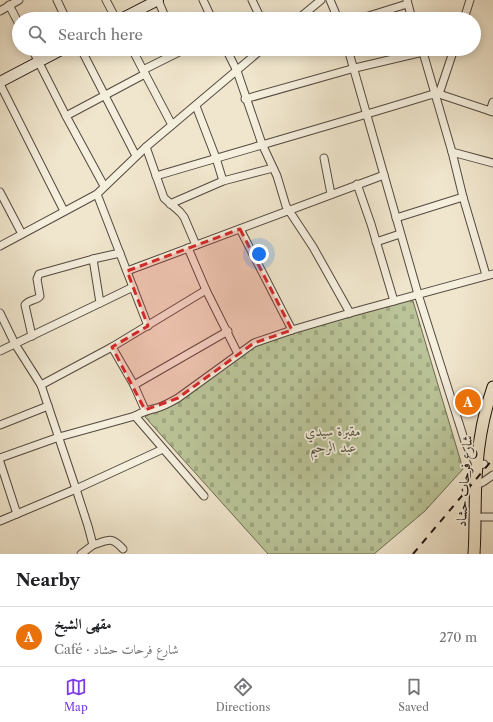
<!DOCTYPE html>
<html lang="en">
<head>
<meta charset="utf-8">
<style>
	body { margin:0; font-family:"Libre Caslon Text",Amiri,serif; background:#f2f2f2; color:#202124 }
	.you { position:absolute; left:259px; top:254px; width:14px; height:14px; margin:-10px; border:3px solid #fff; border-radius:50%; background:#1a73e8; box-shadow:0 0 0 6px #1a73e833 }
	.badge { display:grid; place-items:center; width:26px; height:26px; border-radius:50%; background:#7c3aed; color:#fff; font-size:13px; font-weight:700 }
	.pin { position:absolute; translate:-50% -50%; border:2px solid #fff; box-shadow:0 1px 4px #0006 }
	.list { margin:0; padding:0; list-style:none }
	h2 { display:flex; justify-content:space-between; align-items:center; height:52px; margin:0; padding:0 16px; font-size:17px }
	h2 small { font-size:13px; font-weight:400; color:#757577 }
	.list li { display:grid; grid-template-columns:26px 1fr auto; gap:12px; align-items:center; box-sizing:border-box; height:60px; padding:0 16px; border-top:1px solid #e0e0e0 }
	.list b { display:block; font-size:15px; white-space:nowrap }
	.list p { margin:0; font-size:13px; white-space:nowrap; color:#757577 }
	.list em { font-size:13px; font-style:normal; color:#757577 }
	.icon { flex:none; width:22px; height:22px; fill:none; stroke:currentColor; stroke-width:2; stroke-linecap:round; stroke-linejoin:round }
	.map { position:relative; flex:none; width:493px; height:554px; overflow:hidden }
	.search { position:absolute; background:#fff; box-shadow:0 2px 10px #0003; left:12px; right:12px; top:12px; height:44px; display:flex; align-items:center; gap:10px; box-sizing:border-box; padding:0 14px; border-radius:22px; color:#757577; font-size:15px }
	.sheet { height:112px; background:#fff }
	nav { display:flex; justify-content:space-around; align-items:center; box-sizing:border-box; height:56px; border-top:1px solid #e0e0e0; background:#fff; font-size:11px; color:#757577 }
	nav a { display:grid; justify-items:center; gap:2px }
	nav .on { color:#7c3aed }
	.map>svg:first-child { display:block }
	.cemetery { fill:url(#cemetery-stones); stroke:#6c6c53 }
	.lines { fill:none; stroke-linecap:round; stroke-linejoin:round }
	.street-casing { stroke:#53483e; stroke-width:9 }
	.secondary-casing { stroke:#1f130e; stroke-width:12 }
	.primary-casing { stroke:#1f130e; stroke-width:13 }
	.street { stroke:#f5efde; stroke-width:7 }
	.secondary { stroke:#f5efde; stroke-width:10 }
	.primary { stroke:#f0e6cd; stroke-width:11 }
	.rail { stroke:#1f130e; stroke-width:2; stroke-dasharray:7 7; stroke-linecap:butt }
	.marked { fill:#d62828; fill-opacity:0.2; stroke:#d62828; stroke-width:3; stroke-dasharray:8 5; stroke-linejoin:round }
	.labels { text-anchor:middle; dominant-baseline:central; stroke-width:3.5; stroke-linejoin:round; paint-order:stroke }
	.park-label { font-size:14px; font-style:italic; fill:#55513e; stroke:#f5efde }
	.street-label { font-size:14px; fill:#1f130e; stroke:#f5efde }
</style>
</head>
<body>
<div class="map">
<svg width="493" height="554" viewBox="0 0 493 554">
	<defs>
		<pattern id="cemetery-stones" width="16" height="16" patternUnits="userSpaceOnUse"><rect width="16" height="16" fill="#bac498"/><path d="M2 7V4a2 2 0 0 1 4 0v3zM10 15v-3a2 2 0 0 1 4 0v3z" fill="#9fa882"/></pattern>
	</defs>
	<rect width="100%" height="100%" fill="#f0e6cd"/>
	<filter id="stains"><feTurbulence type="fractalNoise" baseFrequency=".005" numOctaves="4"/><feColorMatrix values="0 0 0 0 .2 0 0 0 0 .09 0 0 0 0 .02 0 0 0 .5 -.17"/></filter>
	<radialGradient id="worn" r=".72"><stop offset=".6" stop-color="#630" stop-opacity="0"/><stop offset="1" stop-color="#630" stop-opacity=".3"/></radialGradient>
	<path class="cemetery" d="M407 298 413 301 463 469 425 511 374 554H268L145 417 254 343Z"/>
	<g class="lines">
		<g class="street-casing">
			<g id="street">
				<path d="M57 0 66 19"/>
				<path d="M106 0 116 19"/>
				<path d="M158 0 166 19"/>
				<path d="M203 0 212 19"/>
				<path d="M252 0 261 19"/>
				<path d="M330 0 338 19"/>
				<path d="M407 0 412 19"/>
				<path d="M9 5 19 24"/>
				<path d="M0 11 19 0"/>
				<path d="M298 19 321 0"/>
				<path d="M359 19 407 4"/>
				<path d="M464 19 470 0"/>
				<path d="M32 49 66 116 104 186"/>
				<path d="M81 49 136 156"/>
				<path d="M132 49 172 125"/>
				<path d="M226 49 237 71 262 144 277 176 286 206 313 247 350 313"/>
				<path d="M348 49 418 294 465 442 477 466 484 464"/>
				<path d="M422 49 452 152 463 197 486 275"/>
				<path d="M143 70 185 49"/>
				<path d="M0 84 64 211"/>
				<path d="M439 94 454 49"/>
				<path d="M245 99 355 68 423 52"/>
				<path d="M196 106 216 158 223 181"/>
				<path d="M490 111 493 102"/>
				<path d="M66 116 145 74"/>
				<path d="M146 147 164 198 180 212 184 217 196 245"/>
				<path d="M452 152 493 163"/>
				<path d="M324 158 331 194"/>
				<path d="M156 176C247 149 339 123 430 95L439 94 493 112"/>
				<path d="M357 184 371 224 394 301"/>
				<path d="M0 192 22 234"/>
				<path d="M97 194 148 326"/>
				<path d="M170 204 223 181 273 168"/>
				<path d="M396 218 463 197"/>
				<path d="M240 229 292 330"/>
				<path d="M376 242 400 234"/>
				<path d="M0 246 97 194 146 147 262 49"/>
				<path d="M188 248 206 290 238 354"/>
				<path d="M127 271 384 175"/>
				<path d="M100 303 133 287"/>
				<path d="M0 313 15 344 41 385 76 489 88 526 93 545C109 540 111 536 123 549"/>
				<path d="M32 336 25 305C29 299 37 301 40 296L37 279 39 274 93 259 120 253"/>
				<path d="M112 347 134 385 145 410"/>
				<path d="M0 351 100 303 93 259"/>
				<path d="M41 385 112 347 206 290"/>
				<path d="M134 385 228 331"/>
				<path d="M135 416 204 496"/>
				<path d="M0 425 48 406"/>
				<path d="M0 458 59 437 135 416C142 412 148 410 157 408 164 406 171 402 178 398L254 343 292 330 350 313 493 274"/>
				<path d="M0 462 17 514"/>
				<path d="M476 485 483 482 493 475"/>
				<path d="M482 517H493"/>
				<path d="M0 521 76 489 163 449"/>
				<path d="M81 554 93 545"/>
			</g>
		</g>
		<g class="secondary-casing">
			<g id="secondary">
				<path d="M121 19 158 0"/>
				<path d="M0 82 63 49"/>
			</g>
		</g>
		<g class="primary-casing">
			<path id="primary" d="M474 554C476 524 474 495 477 465 479 439 484 412 493 387"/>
		</g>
		<use href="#street" class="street"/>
		<use href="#secondary" class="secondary"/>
		<use href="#primary" class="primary"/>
		<path class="rail" d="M413 554 493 459"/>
	</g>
	<path class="marked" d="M240 229 292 330 254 343 178 398 145 410 112 347 148 326 127 271Z"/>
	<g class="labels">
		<g class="park-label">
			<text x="333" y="431">مقبرة سيدي<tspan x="333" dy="16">عبد الرحيم</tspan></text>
		</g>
		<g class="street-label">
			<text transform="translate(464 481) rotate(-86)">شارع فرحات حشاد</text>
		</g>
	</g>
	<rect width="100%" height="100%" filter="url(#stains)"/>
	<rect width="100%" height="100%" fill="url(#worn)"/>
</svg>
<div class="you"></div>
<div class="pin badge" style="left:468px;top:402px;background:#e8710a">A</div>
<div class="search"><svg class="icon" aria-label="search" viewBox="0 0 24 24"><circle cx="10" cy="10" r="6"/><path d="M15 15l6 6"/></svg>Search here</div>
</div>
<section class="sheet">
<h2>Nearby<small></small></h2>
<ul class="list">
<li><span class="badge" style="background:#e8710a">A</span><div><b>مقهى الشيخ</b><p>Café · شارع فرحات حشاد</p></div><em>270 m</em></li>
</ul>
</section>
<nav>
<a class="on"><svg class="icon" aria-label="map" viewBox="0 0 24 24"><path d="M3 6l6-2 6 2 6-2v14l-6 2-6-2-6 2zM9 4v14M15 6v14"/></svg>Map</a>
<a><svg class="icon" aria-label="directions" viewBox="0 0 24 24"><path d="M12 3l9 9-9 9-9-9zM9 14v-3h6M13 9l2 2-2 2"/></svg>Directions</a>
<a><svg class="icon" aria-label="saved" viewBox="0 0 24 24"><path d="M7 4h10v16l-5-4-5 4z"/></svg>Saved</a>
</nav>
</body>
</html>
